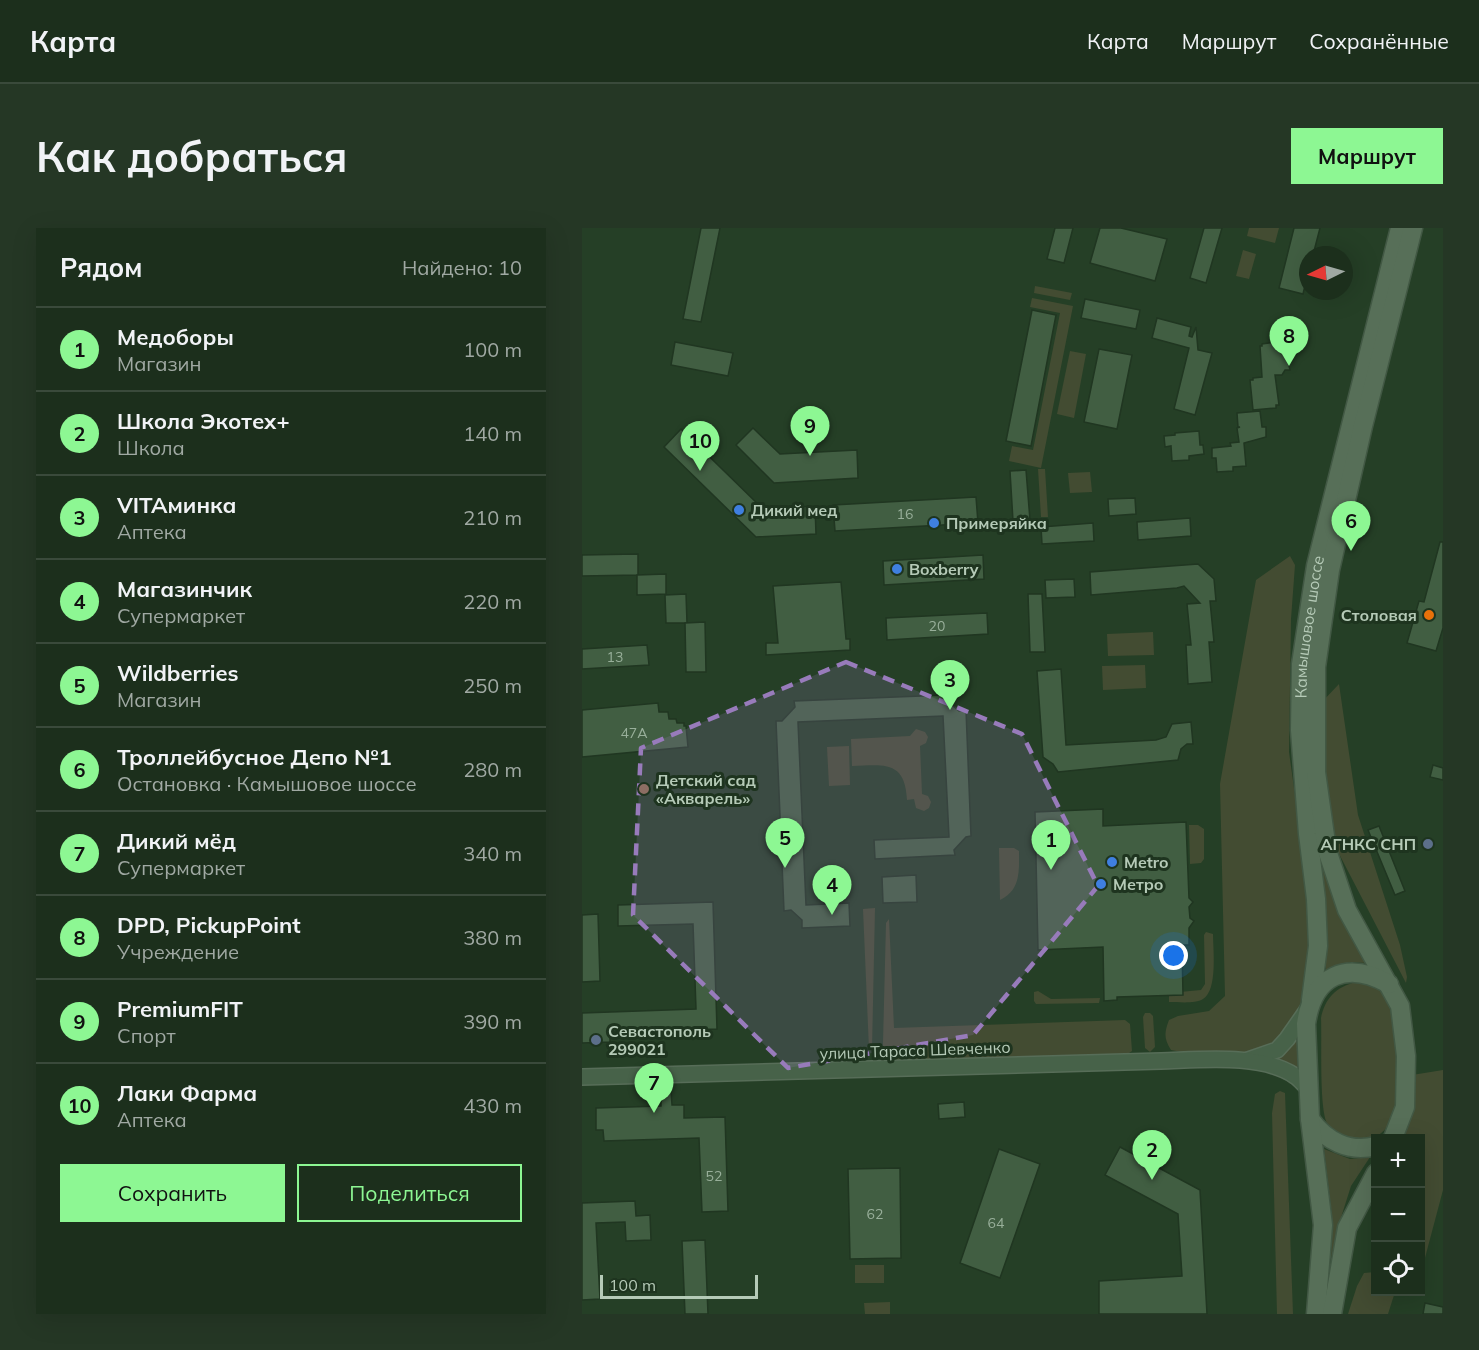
<!DOCTYPE html>
<html lang="ru">
<head>
<meta charset="utf-8">
<style>
	body { margin:0; font-family:Mulish,sans-serif; background:#253725; color:#f1f3f6 }
	.controls { position:absolute; right:18px; bottom:18px; display:grid; overflow:hidden; border-radius:0px; box-shadow:0 6px 24px #0002 }
	.controls button { width:54px; height:54px; display:grid; place-items:center; padding:0; border:0; border-bottom:2px solid #3a4a3b; background:#1c2f1c; color:#f1f3f6; font:30px sans-serif }
	.compass { position:absolute; left:717px; top:18px; width:54px; height:54px; border-radius:50%; background:#1c2f1c; box-shadow:0 6px 24px #0002; rotate:265deg }
	.scale { position:absolute; left:18px; bottom:15px; width:158px; box-sizing:border-box; padding-left:6px; border:3px solid #b5cab7; border-top:0; font-size:16px; line-height:21px; white-space:nowrap; color:#b5cab7; -webkit-text-stroke:4px #1e341f; paint-order:stroke }
	.you { position:absolute; left:592px; top:728px; width:21px; height:21px; margin:-15px; border:4px solid #fff; border-radius:50%; background:#1a73e8; box-shadow:0 0 0 9px #1a73e833 }
	.badge { display:grid; place-items:center; width:39px; height:39px; border-radius:50%; background:#8df793; color:#111; font-size:20px; font-weight:700 }
	.pin { position:absolute; translate:-50% -50px; filter:drop-shadow(0 2px 3px #0008) }
	.pin::after { content:''; position:absolute; top:32px; width:21px; height:18px; background:inherit; clip-path:polygon(0 0,100% 0,50% 100%) }
	.list { margin:0; padding:0; list-style:none }
	h2 { display:flex; justify-content:space-between; align-items:center; height:78px; margin:0; padding:0 24px; font-size:26px }
	h2 small { font-size:20px; font-weight:400; color:#a0a9a3 }
	.list li { display:grid; grid-template-columns:39px 1fr auto; gap:18px; align-items:center; box-sizing:border-box; height:84px; padding:0 24px; border-top:2px solid #3a4a3b }
	.list b { display:block; font-size:22px; white-space:nowrap }
	.list p { margin:0; font-size:20px; white-space:nowrap; color:#a0a9a3 }
	.list em { font-size:20px; font-style:normal; color:#a0a9a3 }
	.actions { display:flex; gap:12px; padding:18px 24px }
	.actions a { flex:1; padding:14px 0; border:2px solid #8df793; border-radius:0px; text-align:center; font-size:21px; color:#8df793 }
	.actions .main { background:#8df793; color:#111 }
	.icon { flex:none; width:33px; height:33px; fill:none; stroke:currentColor; stroke-width:2; stroke-linecap:round; stroke-linejoin:round }
	.map { position:relative; flex:none; width:861px; height:1086px; overflow:hidden; border-radius:0px }
	header { display:flex; align-items:center; gap:36px; box-sizing:border-box; height:84px; padding:0 30px; background:#1c2f1c; border-bottom:2px solid #3a4a3b }
	header strong { font-size:28px }
	nav { display:flex; gap:33px; margin-inline-start:auto; font-size:21px }
	.intro { display:flex; align-items:center; justify-content:space-between; box-sizing:border-box; height:144px; padding:0 36px }
	h1 { margin:0; font-size:42px }
	.button { padding:15px 27px; border-radius:0px; background:#8df793; color:#111; font-size:21px; font-weight:700 }
	main { display:flex; gap:36px; padding:0 36px }
	aside { flex:1; background:#1c2f1c; border-radius:0px; box-shadow:0 6px 24px #0002 }
	.map>svg:first-child { display:block }
	.green { fill:#434c32 }
	.building { fill:#415e42; stroke:#203621; stroke-width:1.5 }
	.lines { fill:none; stroke-linecap:round; stroke-linejoin:round }
	.secondary-casing { stroke:#576d58; stroke-width:18 }
	.primary-casing { stroke:#425844; stroke-width:21 }
	.secondary { stroke:#476249; stroke-width:15 }
	.primary { stroke:#576f58; stroke-width:18 }
	.marked { fill:#987bbb; fill-opacity:0.2; stroke:#987bbb; stroke-width:4.5; stroke-dasharray:12 8; stroke-linejoin:round }
	.shop-dot { fill:#3f7fe0; stroke:#1e341f; stroke-width:2 }
	.food-dot { fill:#e8710a; stroke:#1e341f; stroke-width:2 }
	.education-dot { fill:#8d6e63; stroke:#1e341f; stroke-width:2 }
	.service-dot { fill:#5c6f8a; stroke:#1e341f; stroke-width:2 }
	.labels { text-anchor:middle; dominant-baseline:central; stroke-width:6; stroke-linejoin:round; paint-order:stroke }
	.number-label { font-size:14px; fill:#98af9a }
	.poi-label { font-size:16px; font-weight:bold; fill:#b5cab7; stroke:#1e341f; text-anchor:start }
	.street-label { font-size:16px; fill:#b5cab7; stroke:#1e341f }
</style>
</head>
<body>
<header>
<strong>Карта</strong>
<nav><a>Карта</a><a>Маршрут</a><a>Сохранённые</a></nav>
</header>
<div class="intro"><h1>Как добраться</h1><a class="button">Маршрут</a></div>
<main>
<aside>
<h2>Рядом<small>Найдено: 10</small></h2>
<ul class="list">
<li><span class="badge">1</span><div><b>Медоборы</b><p>Магазин</p></div><em>100 m</em></li>
<li><span class="badge">2</span><div><b>Школа Экотех+</b><p>Школа</p></div><em>140 m</em></li>
<li><span class="badge">3</span><div><b>VITAминка</b><p>Аптека</p></div><em>210 m</em></li>
<li><span class="badge">4</span><div><b>Магазинчик</b><p>Супермаркет</p></div><em>220 m</em></li>
<li><span class="badge">5</span><div><b>Wildberries</b><p>Магазин</p></div><em>250 m</em></li>
<li><span class="badge">6</span><div><b>Троллейбусное Депо №1</b><p>Остановка · Камышовое шоссе</p></div><em>280 m</em></li>
<li><span class="badge">7</span><div><b>Дикий мёд</b><p>Супермаркет</p></div><em>340 m</em></li>
<li><span class="badge">8</span><div><b>DPD, PickupPoint</b><p>Учреждение</p></div><em>380 m</em></li>
<li><span class="badge">9</span><div><b>PremiumFIT</b><p>Спорт</p></div><em>390 m</em></li>
<li><span class="badge">10</span><div><b>Лаки Фарма</b><p>Аптека</p></div><em>430 m</em></li>
</ul>
<div class="actions"><a class="main">Сохранить</a><a>Поделиться</a></div>
</aside>
<div class="map">
<svg width="861" height="1086" viewBox="0 0 861 1086">
	<rect width="100%" height="100%" fill="#253f26"/>
	<g class="green">
		<path d="M667 0H697L693 15 665 8Z"/>
		<path d="M661 22 674 26 667 51 654 48Z"/>
		<path d="M453 58 490 65 488 72 452 65Z"/>
		<path d="M450 70 491 78 459 240 427 233 430 218 451 222 478 85 448 79Z"/>
		<path d="M488 123 504 126 492 190 475 186Z"/>
		<path d="M456 241H463L466 289H459Z"/>
		<path d="M508 244 510 264 488 265 486 245Z"/>
		<path d="M708 328 713 337 709 391 707 524 730 689 726 759 708 802 698 812 672 826 604 825 589 822C582 811 582 805 587 792L596 788 627 783 643 768 638 556 674 352Z"/>
		<path d="M571 404 572 427 526 428 525 406Z"/>
		<path d="M563 437 564 460 521 462 520 438Z"/>
		<path d="M757 456 776 587 818 717 825 749 824 755 754 620 741 561 739 475Z"/>
		<path d="M334 501 343 504 346 509 344 515 338 518 340 566 346 568 349 574 347 580 342 583 334 580 332 571 325 572C323 532 302 537 270 538L269 511 328 508Z"/>
		<path d="M267 518 268 557 247 558 245 519Z"/>
		<path d="M607 597H616L622 601V631L619 635 608 636Z"/>
		<path d="M734 618 786 735 768 734 744 743 743 692Z"/>
		<path d="M417 620H432L437 623C437 643 439 662 418 672Z"/>
		<path d="M293 680 290 821H287L281 681Z"/>
		<path d="M307 691 312 800 543 792 548 796 550 823 544 827 311 838 301 827V815L304 695Z"/>
		<path d="M624 704 631 706C631 721 636 762 621 771 613 776 597 774 587 774V765L619 762 623 756 622 707Z"/>
		<path d="M774 754C823 757 814 804 815 840 815 853 819 873 813 885 807 900 797 911 780 912 766 912 753 907 745 895 737 880 740 811 739 790 743 770 754 759 774 754Z"/>
		<path d="M456 763 469 771 518 770 517 775 454 776 452 773V764Z"/>
		<path d="M563 785H568L571 788 573 819 568 824 563 820 561 789Z"/>
		<path d="M718 807 719 849 686 829 701 821Z"/>
		<path d="M861 842V962L839 1045 838 910H818L830 847Z"/>
		<path d="M698 863 703 865 711 1086H695L690 885 693 866Z"/>
		<path d="M742 921 768 931 788 929 769 958 756 999 749 1031 750 988Z"/>
		<rect x="273" y="1037" width="29" height="18"/>
		<path d="M793 1044 794 1064H813L806 1086H766L775 1058 782 1045Z"/>
		<path d="M308 1074V1086H283L282 1075Z"/>
	</g>
	<g class="building">
		<path d="M119 0H138L119 94 101 91Z"/>
		<path d="M473 0H491L482 35 465 31Z"/>
		<path d="M518 0H539L585 11 573 53 508 35Z"/>
		<path d="M622 0H640L624 55 608 50Z"/>
		<path d="M712 0H738L731 27H726V45L721 66 697 60Z"/>
		<path d="M503 71 558 82 554 101 499 90Z"/>
		<path d="M450 82 474 87 449 218 424 213Z"/>
		<path d="M575 90 609 99 607 108 610 109 614 99 616 122 630 125 613 187 592 181 607 120 570 110Z"/>
		<path d="M701 113 708 142H703L700 147H693L697 177H694V180L671 182 668 152H671V150L680 149 678 118H680V116Z"/>
		<path d="M93 114 151 125 146 148 89 137Z"/>
		<path d="M517 121 550 127 535 201 502 194Z"/>
		<path d="M678 183 680 199H684V209L662 215 664 238 651 239V243L635 244 634 230H630V220L649 218 648 215 657 214 655 200 658 199H656L655 185Z"/>
		<path d="M171 200 198 226 275 222 276 250 192 255 154 217Z"/>
		<path d="M99 201 181 281 233 278 234 306 174 309 82 219Z"/>
		<path d="M617 203 618 217H621L622 226 607 228V232L590 233 589 218 583 219 582 208 593 207V205Z"/>
		<path d="M444 242 448 292 431 293 428 243Z"/>
		<path d="M394 269 396 295 253 303 251 277Z"/>
		<path d="M553 270 554 286 527 288 526 271Z"/>
		<path d="M608 290 609 308 556 312 555 294Z"/>
		<path d="M511 295 512 313 460 316 459 299Z"/>
		<path d="M858 314H861V400L854 423 825 415 837 373 842 374Z"/>
		<path d="M56 326V347L0 348V327Z"/>
		<path d="M401 327 402 351 302 357 301 333Z"/>
		<path d="M616 336 632 351 634 373H628L632 414H627L630 454 606 456 604 417H609L605 376 618 375 602 358 595 360 509 367 508 344Z"/>
		<path d="M84 346V366L55 367V347Z"/>
		<path d="M492 351 493 369 464 370 463 352Z"/>
		<path d="M259 354 264 411H268V422L184 427V415H196L191 358Z"/>
		<path d="M104 366 105 395H84L83 367Z"/>
		<path d="M446 366H460L463 424H448Z"/>
		<path d="M405 385 406 406 305 412 304 390Z"/>
		<path d="M123 394 124 444H104L103 395Z"/>
		<path d="M65 417 67 437 0 441V421Z"/>
		<path d="M479 441 484 517 574 512 584 509 590 496 609 494 611 516H605L599 521 596 532 476 544 471 536 461 529 455 443Z"/>
		<path d="M365 467V473L377 483 384 482 389 608 384 609 372 622 373 627 293 631 292 612 367 609 361 488 216 494 224 677 267 675 268 698 220 700V692L209 682 202 683 194 493H200L213 479 212 473Z"/>
		<path d="M76 475 77 484H86L87 491H94L95 495H102V498H104L106 519 0 529V482Z"/>
		<path d="M851 537 861 540V552L848 549Z"/>
		<path d="M521 581V598L604 594 607 670 611 674 607 679 608 690 612 693 607 700V717H600L601 767 535 769V772L522 773 521 719 456 722 453 584Z"/>
		<path d="M797 598 823 663 813 667 786 602Z"/>
		<path d="M334 647 335 674 301 675 300 649Z"/>
		<path d="M131 674 135 801 28 804V814L0 815V785L114 781 111 696 36 698V677Z"/>
		<path d="M16 686 18 753 0 754V687Z"/>
		<path d="M79 862H89L90 877H102V890L143 889 146 983 120 984 117 910 22 913 21 902H14V880L79 878Z"/>
		<path d="M382 874 383 889 357 891 356 876Z"/>
		<path d="M538 919 618 962 625 1086H517V1053L600 1048 596 986 523 947Z"/>
		<path d="M417 921 458 936 418 1050 378 1035Z"/>
		<path d="M318 940 319 1030 268 1031 266 941Z"/>
		<path d="M53 973 54 988 68 987 69 1012 44 1013 43 994 14 995 18 1071 0 1072V975Z"/>
		<path d="M123 1012 126 1086H103L100 1013Z"/>
		<path d="M843 1075 861 1079V1086H841Z"/>
	</g>
	<g class="lines">
		<g class="secondary-casing">
			<g id="secondary">
				<path d="M666 832 695 822 705 811 726 781"/>
				<path d="M0 849 579 833C617 832 680 825 713 848 718 851 722 857 727 861"/>
			</g>
		</g>
		<g class="primary-casing">
			<g id="primary">
				<path id="s1" d="M729 772 736 718 734 671 726 606 718 502 719 436 734 338 818 0"/>
				<path d="M728 891C744 913 767 925 794 918"/>
				<path d="M811 910 823 879 824 828 818 778 765 682 745 622 734 544V439L748 342 781 198 831 0"/>
				<path d="M734 1086 741 997 728 891 724 796C731 747 764 732 807 756"/>
				<path d="M750 1086 765 1000 794 945"/>
			</g>
		</g>
		<use href="#secondary" class="secondary"/>
		<use href="#primary" class="primary"/>
	</g>
	<path class="marked" d="M264 434 440 506 516 658 391 807 206 840 51 687 59 520Z"/>
	<g class="shop-dot">
		<circle cx="157" cy="282" r="6"/>
		<circle cx="352" cy="295" r="6"/>
		<circle cx="315" cy="341" r="6"/>
		<circle cx="530" cy="634" r="6"/>
		<circle cx="519" cy="656" r="6"/>
	</g>
	<circle class="food-dot" cx="847" cy="387" r="6"/>
	<circle class="education-dot" cx="62" cy="561" r="6"/>
	<g class="service-dot">
		<circle cx="846" cy="616" r="6"/>
		<circle cx="14" cy="812" r="6"/>
	</g>
	<g class="labels">
		<g class="number-label">
			<text x="323" y="286">16</text>
			<text x="355" y="398">20</text>
			<text x="33" y="429">13</text>
			<text x="52" y="505">47А</text>
			<text x="132" y="948">52</text>
			<text x="293" y="986">62</text>
			<text x="414" y="995">64</text>
		</g>
		<g class="poi-label">
			<text x="169" y="282">Дикий мед</text>
			<text x="364" y="295">Примеряйка</text>
			<text x="327" y="341">Boxberry</text>
			<text x="835" y="387" text-anchor="end">Столовая</text>
			<text x="74" y="552">Детский сад<tspan x="74" dy="18">«Акварель»</tspan></text>
			<text x="834" y="616" text-anchor="end">АГНКС СНП</text>
			<text x="542" y="634">Metro</text>
			<text x="531" y="656">Метро</text>
			<text x="26" y="803">Севастополь<tspan x="26" dy="18">299021</tspan></text>
		</g>
		<g class="street-label">
			<text stroke="none"><textPath href="#s1" startOffset="375">Камышовое шоссе</textPath></text>
			<text transform="translate(333 822) rotate(-2)">улица Тараса Шевченко</text>
		</g>
	</g>
</svg>
<div class="controls">
<button>+</button>
<button>−</button>
<button><svg class="icon" aria-label="locate" viewBox="0 0 24 24"><circle cx="12" cy="12" r="6"/><path d="M12 2v4M12 18v4M2 12h4M18 12h4"/></svg></button>
</div>
<svg class="compass" viewBox="-18 -18 36 36"><path d="M0-13l5 13h-10z" fill="#e53935"/><path d="M0 13l5-13h-10z" fill="#a0a9a3"/></svg>
<div class="scale">100 m</div>
<div class="you"></div>
<div class="pin badge" style="left:469px;top:642px">1</div>
<div class="pin badge" style="left:570px;top:952px">2</div>
<div class="pin badge" style="left:368px;top:482px">3</div>
<div class="pin badge" style="left:250px;top:687px">4</div>
<div class="pin badge" style="left:203px;top:640px">5</div>
<div class="pin badge" style="left:769px;top:323px">6</div>
<div class="pin badge" style="left:72px;top:885px">7</div>
<div class="pin badge" style="left:707px;top:138px">8</div>
<div class="pin badge" style="left:228px;top:228px">9</div>
<div class="pin badge" style="left:118px;top:243px">10</div>
</div>
</main>
</body>
</html>
